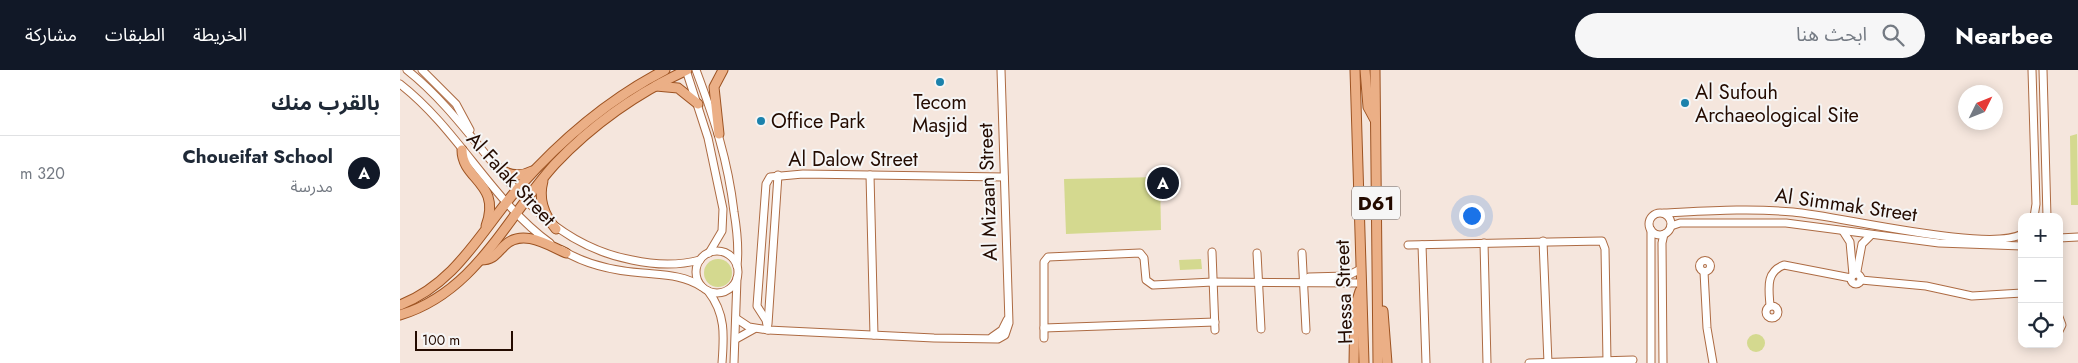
<!DOCTYPE html>
<html lang="ar">
<head>
<meta charset="utf-8">
<style>
	body { margin:0; font-family:Jost,"Noto Sans Arabic",sans-serif; background:#f6f6f7; color:#1f2937; direction:rtl }
	.controls { position:absolute; right:15px; bottom:15px; display:grid; overflow:hidden; border-radius:10px; box-shadow:0 2px 12px #0003 }
	.controls button { width:45px; height:45px; display:grid; place-items:center; padding:0; border:0; border-bottom:1px solid #e0e1e3; background:#fff; color:#1f2937; font:25px sans-serif }
	.compass { position:absolute; left:1558px; top:15px; width:45px; height:45px; border-radius:50%; background:#fff; box-shadow:0 2px 12px #0003; rotate:47deg }
	.scale { position:absolute; left:15px; bottom:12px; width:98px; box-sizing:border-box; padding-left:5px; border:2px solid #240b00; border-top:0; font-size:14px; line-height:18px; white-space:nowrap; color:#240b00; -webkit-text-stroke:4px #f6f6f6; paint-order:stroke }
	.you { position:absolute; left:1071px; top:145px; width:18px; height:18px; margin:-12px; border:4px solid #fff; border-radius:50%; background:#1a73e8; box-shadow:0 0 0 8px #1a73e833 }
	.badge { display:grid; place-items:center; width:32px; height:32px; border-radius:50%; background:#111827; color:#fff; font-size:16px; font-weight:700 }
	.pin { position:absolute; translate:-50% -50%; border:2px solid #fff; box-shadow:0 1px 5px #0006 }
	.list { margin:0; padding:0; list-style:none }
	h2 { display:flex; justify-content:space-between; align-items:center; height:65px; margin:0; padding:0 20px; font-size:21px }
	h2 small { font-size:16px; font-weight:400; color:#747a83 }
	.list li { display:grid; grid-template-columns:32px 1fr auto; gap:15px; align-items:center; box-sizing:border-box; height:75px; padding:0 20px; border-top:1px solid #e0e1e3 }
	.list b { display:block; font-size:19px; white-space:nowrap }
	.list p { margin:0; font-size:16px; white-space:nowrap; color:#747a83 }
	.list em { font-size:16px; font-style:normal; color:#747a83 }
	.icon { flex:none; width:28px; height:28px; fill:none; stroke:currentColor; stroke-width:2; stroke-linecap:round; stroke-linejoin:round }
	.map { position:relative; flex:none; width:1678px; height:293px; overflow:hidden; direction:ltr }
	header { display:flex; align-items:center; gap:30px; box-sizing:border-box; height:70px; padding:0 25px; background:#111827; color:#fff }
	header strong { font-size:24px }
	nav { display:flex; gap:28px; margin-inline-start:auto; font-size:18px }
	.search { width:350px; height:45px; background:#f6f6f7; display:flex; align-items:center; gap:12px; box-sizing:border-box; padding:0 18px; border-radius:28px; color:#747a83; font-size:19px }
	main { display:flex }
	aside { flex:1; background:#fff }
	.map>svg:first-child { display:block }
	.green { fill:#d4d98f }
	.lines { fill:none; stroke-linecap:round; stroke-linejoin:round }
	.minor-casing { stroke:#ad6b43; stroke-width:9 }
	.major-casing { stroke:#9d5322; stroke-width:11 }
	.minor { stroke:#fff; stroke-width:7 }
	.major { stroke:#ebaf86; stroke-width:9 }
	.poi-dot { fill:#1b82ac; stroke:#f6f6f6; stroke-width:2 }
	.labels { text-anchor:middle; dominant-baseline:central; stroke-width:4; stroke-linejoin:round; paint-order:stroke }
	.shield { fill:#f6f6f6; stroke:#63524a; stroke-width:1 }
	.shield-label { font-size:19px; font-weight:bold; fill:#240b00 }
	.poi-label { font-size:20px; fill:#240b00; stroke:#f6f6f6; text-anchor:start }
	.street-label { font-size:20px; fill:#240b00; stroke:#f6f6f6 }
</style>
</head>
<body>
<header>
<strong>Nearbee</strong>
<div class="search"><svg class="icon" aria-label="search" viewBox="0 0 24 24"><circle cx="10" cy="10" r="6"/><path d="M15 15l6 6"/></svg>ابحث هنا</div>
<nav><a>الخريطة</a><a>الطبقات</a><a>مشاركة</a></nav>
</header>
<main>
<div class="map">
<svg width="1678" height="293" viewBox="0 0 1678 293">
	<rect width="100%" height="100%" fill="#f5e6dd"/>
	<g class="green">
		<path d="M1677 59 1678 135H1671L1670 66 1677 64Z"/>
		<path d="M760 107 761 160 666 164 664 109Z"/>
		<path d="M801 189 802 199 780 200 779 190Z"/>
		<circle cx="318" cy="203" r="14"/>
		<circle cx="1356" cy="273" r="9"/>
	</g>
	<g class="lines">
		<g class="minor-casing">
			<g id="minor">
				<path d="M7 0C87 63 121 169 232 190 255 195 277 196 300 190"/>
				<path d="M22 0 56 34 70 60"/>
				<path d="M286 0 308 68 323 139 322 161 309 183"/>
				<path d="M296 0C314 48 328 90 334 142 337 160 339 178 337 196"/>
				<path d="M1632 0 1636 134 1634 147"/>
				<path d="M1643 0 1647 147"/>
				<path d="M0 14C58 59 91 130 150 173"/>
				<path d="M470 105 474 265"/>
				<circle cx="1260" cy="154" r="11"/>
				<path d="M1264 143C1307 141 1350 138 1393 142 1439 146 1589 183 1622 164"/>
				<path d="M1271 156 1280 153H1386L1539 173 1622 176"/>
				<path d="M1251 160V293"/>
				<path d="M1443 161 1450 172 1453 205"/>
				<path d="M1659 168 1678 167"/>
				<path d="M1143 171 1148 293"/>
				<path d="M1084 173 1087 293"/>
				<path d="M1008 175 1202 171 1205 179 1207 291"/>
				<path d="M1022 175 1026 293"/>
				<path d="M162 180C186 195 215 201 243 203 264 205 284 205 302 217"/>
				<circle cx="317" cy="202" r="21"/>
				<path d="M812 182 815 260"/>
				<path d="M857 183 861 259"/>
				<path d="M902 183 906 260"/>
				<circle cx="1305" cy="196" r="5.5"/>
				<path d="M1457 201 1462 174 1471 165"/>
				<path d="M1304 202 1307 258 1313 293"/>
				<circle cx="1456" cy="209" r="5"/>
				<path d="M1461 210 1526 216 1572 226 1622 223"/>
				<path d="M904 211 909 207 947 206 961 199"/>
				<path d="M308 221C326 244 324 266 322 293"/>
				<circle cx="1372" cy="242" r="6"/>
				<path d="M1370 236C1369 219 1365 202 1384 195L1451 208"/>
				<path d="M1659 247 1662 255 1659 261"/>
				<path d="M337 249 349 257 368 260 534 268 598 269 605 265 609 253 601 0"/>
				<path d="M368 254 378 105"/>
				<path d="M644 258 815 252"/>
				<path d="M368 260 366 250 357 236 366 114 370 107 403 104 604 107"/>
				<path d="M592 267 602 260 607 250"/>
				<path d="M644 268V192L648 187 740 183 744 188 746 210 753 215 813 212 961 213"/>
				<path d="M336 269 354 259"/>
				<path d="M334 293 337 208"/>
				<path d="M1129 293 1233 290"/>
				<path d="M1263 293 1262 173 1264 164"/>
			</g>
		</g>
		<g class="major-casing">
			<g id="major">
				<path d="M955 0 964 293"/>
				<path d="M965 0 968 37 975 50"/>
				<path d="M975 0 978 293"/>
				<path d="M256 16 278 18 298 34"/>
				<path d="M319 64 314 17 323 0"/>
				<path d="M62 80C62 110 102 113 86 156"/>
				<path d="M94 95C106 105 119 108 132 101"/>
				<path d="M143 111C138 129 144 145 156 159"/>
				<path d="M81 190C93 190 96 184 104 176 122 158 148 175 166 183"/>
				<path d="M0 235C58 212 81 160 120 116 161 70 211 28 265 0"/>
				<path d="M983 241 987 293"/>
				<path d="M0 245C76 222 105 149 155 94 193 54 237 23 287 0"/>
				<path d="M954 293 955 237 960 221"/>
			</g>
		</g>
		<use href="#minor" class="minor"/>
		<use href="#major" class="major"/>
	</g>
	<g class="poi-dot">
		<circle cx="540" cy="12" r="5"/>
		<circle cx="1285" cy="33" r="5"/>
		<circle cx="361" cy="51" r="5"/>
	</g>
	<g class="labels">
		<rect class="shield" x="952" y="116.5" width="48" height="33" rx="4"/>
		<g class="shield-label">
			<text x="976" y="133">D61</text>
		</g>
		<g class="poi-label">
			<text x="1295" y="22">Al Sufouh<tspan x="1295" dy="23">Archaeological Site</tspan></text>
			<text x="540" y="32" text-anchor="middle">Tecom<tspan x="540" dy="23">Masjid</tspan></text>
			<text x="371" y="51">Office Park</text>
		</g>
		<g class="street-label">
			<text x="453" y="89">Al Dalow Street</text>
			<text transform="translate(111 109) rotate(47)">Al Falak Street</text>
			<text transform="translate(588 122) rotate(-92)">Al Mizaan Street</text>
			<text transform="translate(1446 135) rotate(8)">Al Simmak Street</text>
			<text transform="translate(944 222) rotate(-92)">Hessa Street</text>
		</g>
	</g>
</svg>
<div class="controls">
<button>+</button>
<button>−</button>
<button><svg class="icon" aria-label="locate" viewBox="0 0 24 24"><circle cx="12" cy="12" r="6"/><path d="M12 2v4M12 18v4M2 12h4M18 12h4"/></svg></button>
</div>
<svg class="compass" viewBox="-18 -18 36 36"><path d="M0-13l5 13h-10z" fill="#e53935"/><path d="M0 13l5-13h-10z" fill="#747a83"/></svg>
<div class="scale">100 m</div>
<div class="you"></div>
<div class="pin badge" style="left:763px;top:113px">A</div>
</div>
<aside>
<h2>بالقرب منك<small></small></h2>
<ul class="list">
<li><span class="badge">A</span><div><b>Choueifat School</b><p>مدرسة</p></div><em>320 m</em></li>
</ul>
</aside>
</main>
</body>
</html>
